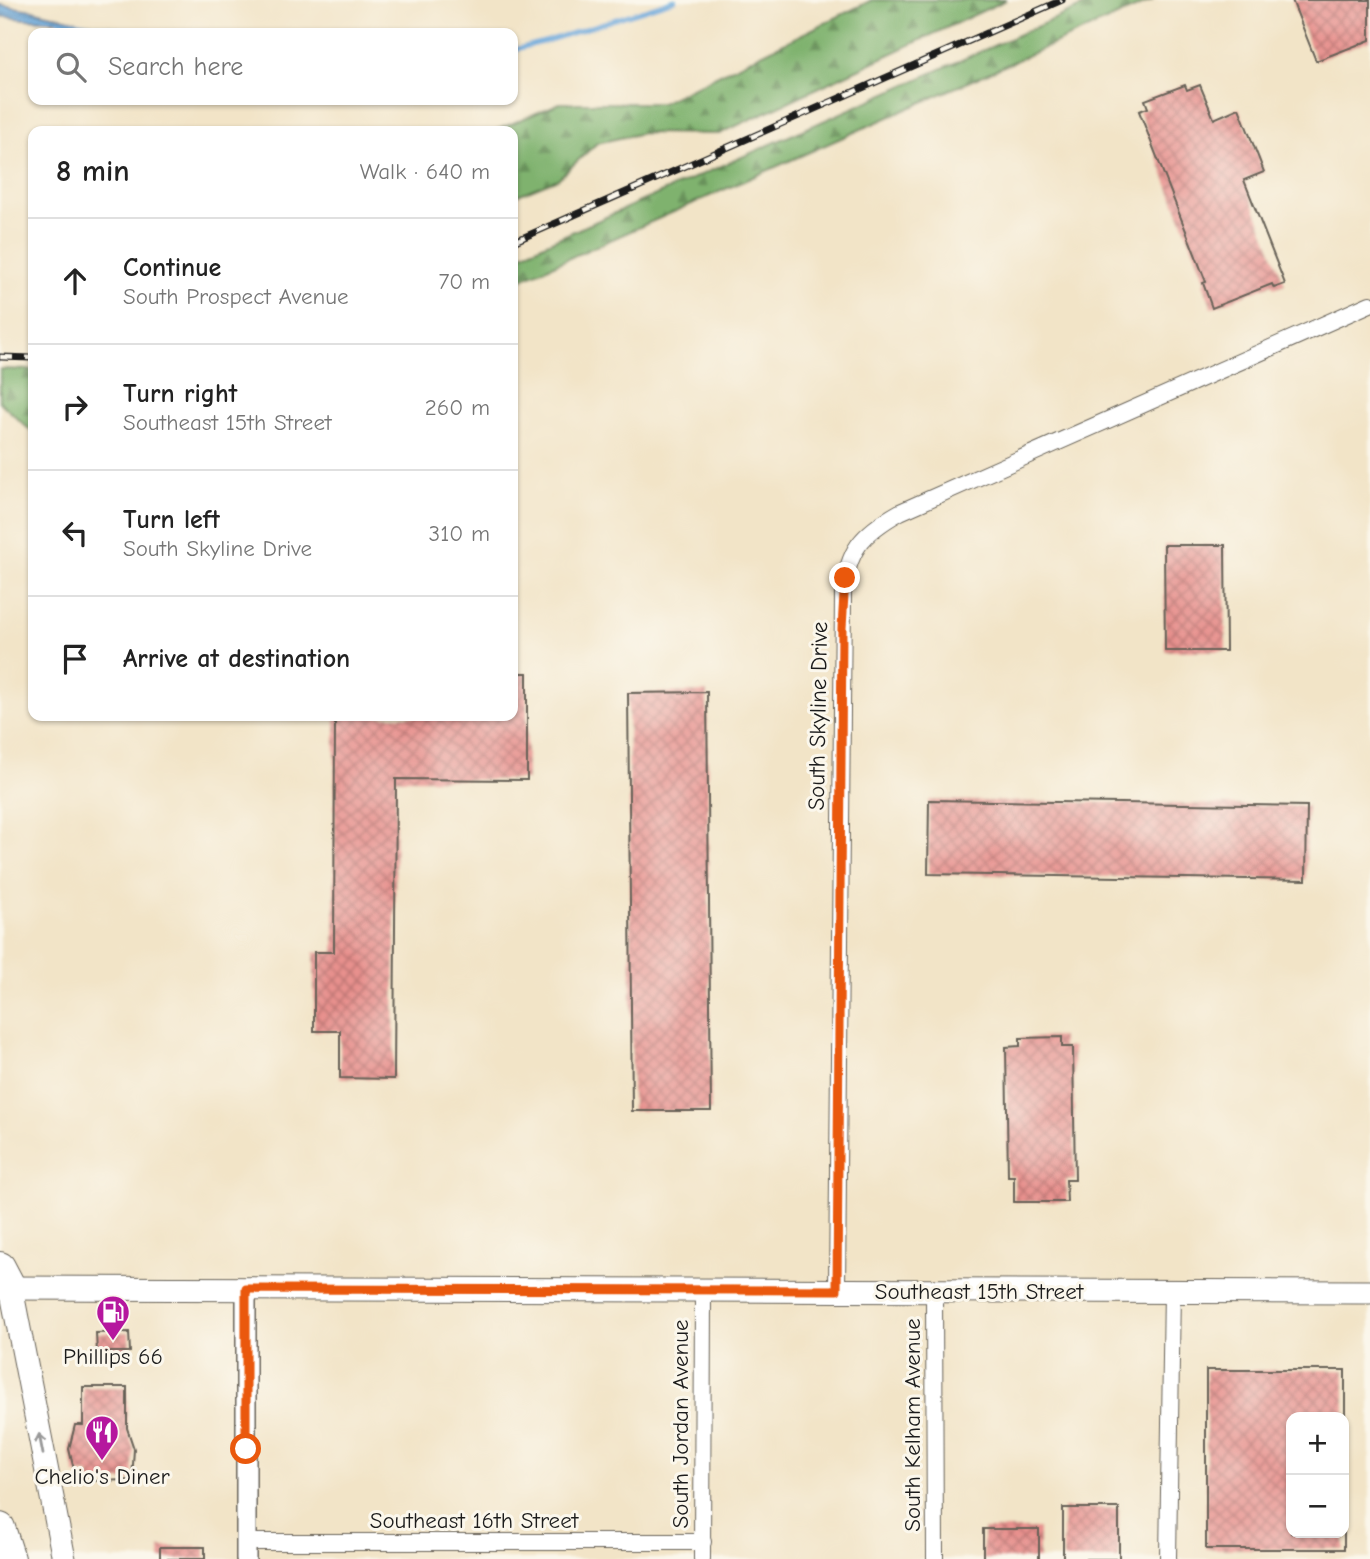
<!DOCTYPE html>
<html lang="en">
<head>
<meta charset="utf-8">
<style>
	body { margin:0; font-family:"Comic Neue",sans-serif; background:#f6f6f6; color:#222 }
	.controls { position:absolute; right:21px; bottom:21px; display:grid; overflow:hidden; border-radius:14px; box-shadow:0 2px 5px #0004 }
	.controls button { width:63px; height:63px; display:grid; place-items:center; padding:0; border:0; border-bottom:2px solid #e0e0e0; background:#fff; color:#222; font:35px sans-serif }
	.stop { position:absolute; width:21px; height:21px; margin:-16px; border:5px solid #ea580c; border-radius:50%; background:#fff }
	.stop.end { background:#ea580c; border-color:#fff; box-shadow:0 2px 7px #0008 }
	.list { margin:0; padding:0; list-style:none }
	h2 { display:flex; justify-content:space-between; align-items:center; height:91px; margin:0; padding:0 28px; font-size:30px }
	h2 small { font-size:23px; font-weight:400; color:#767676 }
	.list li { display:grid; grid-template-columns:46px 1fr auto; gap:21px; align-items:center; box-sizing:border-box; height:126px; padding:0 28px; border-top:2px solid #e0e0e0 }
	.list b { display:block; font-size:26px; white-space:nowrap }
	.list p { margin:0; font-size:23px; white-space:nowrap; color:#767676 }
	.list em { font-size:23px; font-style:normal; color:#767676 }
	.icon { flex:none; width:38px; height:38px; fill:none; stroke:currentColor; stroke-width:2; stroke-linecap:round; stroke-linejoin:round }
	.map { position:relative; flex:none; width:1370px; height:1559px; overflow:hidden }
	.search { position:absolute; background:#fff; box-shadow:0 2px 5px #0004; left:28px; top:28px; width:490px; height:77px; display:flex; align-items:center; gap:18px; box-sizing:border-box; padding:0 24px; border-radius:14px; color:#767676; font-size:26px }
	.panel { position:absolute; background:#fff; box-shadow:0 2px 5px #0004; left:28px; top:126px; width:490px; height:595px; border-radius:14px }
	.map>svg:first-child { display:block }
	.forest { fill:url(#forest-firs); stroke:#4e6745; stroke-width:2 }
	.water { fill:url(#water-rules); stroke:#42617b; stroke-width:2 }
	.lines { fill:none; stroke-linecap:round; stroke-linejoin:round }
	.stream { stroke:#67a6da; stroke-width:4.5 }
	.building { fill:url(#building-cross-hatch) }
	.minor-casing { stroke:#676258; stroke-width:18 }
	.tertiary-casing { stroke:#676258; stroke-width:22 }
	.secondary-casing { stroke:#676258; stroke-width:25 }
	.motorway-casing { stroke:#676258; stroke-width:32 }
	.minor { stroke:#fff; stroke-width:16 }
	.tertiary { stroke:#fff; stroke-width:19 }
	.secondary { stroke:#fff; stroke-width:23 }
	.motorway { stroke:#fff; stroke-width:30 }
	.rail-casing { stroke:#1c1c1c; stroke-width:7 }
	.rail { stroke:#fbf7ec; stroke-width:4.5; stroke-dasharray:13; stroke-linecap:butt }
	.oneway { stroke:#999 }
	.route { stroke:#ea580c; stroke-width:9 }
	.labels { text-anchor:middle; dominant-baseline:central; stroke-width:6; stroke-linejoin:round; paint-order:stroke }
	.street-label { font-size:23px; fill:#1c1c1c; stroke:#fbf7ec }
	.poi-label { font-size:23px; fill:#1c1c1c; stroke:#fbf7ec }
</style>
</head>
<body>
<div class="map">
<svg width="1370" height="1559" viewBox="0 0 1370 1559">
	<defs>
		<pattern id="forest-firs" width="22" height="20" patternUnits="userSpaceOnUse" patternTransform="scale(1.75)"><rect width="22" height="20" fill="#7fb26e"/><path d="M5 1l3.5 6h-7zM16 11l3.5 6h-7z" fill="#67905a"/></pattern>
		<pattern id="water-rules" width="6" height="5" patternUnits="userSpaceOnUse" patternTransform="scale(1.75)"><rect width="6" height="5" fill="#67a6da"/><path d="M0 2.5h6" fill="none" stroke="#5486b0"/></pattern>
		<pattern id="building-cross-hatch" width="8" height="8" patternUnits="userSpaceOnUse" patternTransform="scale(1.75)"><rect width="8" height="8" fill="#e7908d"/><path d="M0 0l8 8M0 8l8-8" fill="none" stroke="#ba7572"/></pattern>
	</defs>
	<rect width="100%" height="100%" fill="#fbf7ec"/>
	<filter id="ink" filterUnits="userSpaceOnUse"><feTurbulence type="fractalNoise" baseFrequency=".0143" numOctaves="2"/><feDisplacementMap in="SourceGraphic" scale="14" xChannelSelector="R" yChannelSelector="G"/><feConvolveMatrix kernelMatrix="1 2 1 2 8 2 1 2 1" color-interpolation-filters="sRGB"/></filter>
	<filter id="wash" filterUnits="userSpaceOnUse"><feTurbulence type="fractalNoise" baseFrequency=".00686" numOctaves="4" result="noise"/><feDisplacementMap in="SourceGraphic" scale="28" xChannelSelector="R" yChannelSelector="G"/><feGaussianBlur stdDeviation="1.57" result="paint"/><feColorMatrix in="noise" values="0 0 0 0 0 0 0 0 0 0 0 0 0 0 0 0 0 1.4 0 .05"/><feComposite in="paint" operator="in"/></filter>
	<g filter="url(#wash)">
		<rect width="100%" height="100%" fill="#f2e4c7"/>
		<g class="forest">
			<path d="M872 0H1006L719 134 643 133 597 143 558 179 513 197V131H494L560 103H661Z"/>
			<path d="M1097 0H1153L513 283V258Z"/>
			<path d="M0 369 33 370V433L0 402Z"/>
		</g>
		<path class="water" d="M0 5 32 10 78 21 25 19 0 16Z"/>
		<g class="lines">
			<g class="stream">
				<path d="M59 20 144 33"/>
				<path d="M513 50 547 41 675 0"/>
			</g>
		</g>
		<g id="blocks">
			<g class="building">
				<path d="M1292 0H1370V40L1316 61Z"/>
				<path d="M1185 85 1187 90 1200 85 1214 119 1239 108 1264 172 1244 180 1285 284 1274 288 1272 284 1212 308 1203 283 1206 282 1139 111 1148 108 1145 100Z"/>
				<path d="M1164 545H1225L1226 651H1165Z"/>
				<path d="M513 673H527V780L396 779 394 1079 340 1078V1031H314V952H334L335 716H513Z"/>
				<path d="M707 692 711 1111H632L628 693Z"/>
				<path d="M929 800 1307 806 1306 880 928 874Z"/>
				<path d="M1062 1037V1047H1073L1075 1180H1066L1067 1202H1014V1176H1008L1006 1047 1020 1046V1038Z"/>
				<path d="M129 1332 130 1352H97L96 1333Z"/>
				<path d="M1206 1370H1345V1417H1291V1533H1344V1549H1206Z"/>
				<path d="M83 1387H127V1428L134 1449 132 1480 89 1481V1474H75L69 1449 75 1425H83Z"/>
				<rect x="1063" y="1508" width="56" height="51"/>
				<rect x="983" y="1529" width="56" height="30"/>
				<rect x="160" y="1547" width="45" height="12"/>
			</g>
		</g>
	</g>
	<g filter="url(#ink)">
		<use href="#blocks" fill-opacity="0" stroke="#676258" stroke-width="2"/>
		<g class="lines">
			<g class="minor-casing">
				<g id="minor">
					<path d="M837 1290 843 594C848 550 861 534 900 512L1370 304"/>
					<path d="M934 1290 935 1559"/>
					<path d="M246 1542H703"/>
					<path d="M702 1559 703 1290"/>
					<path d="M1168 1559 1172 1290"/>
				</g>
			</g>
			<g class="tertiary-casing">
				<path id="tertiary" d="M246 1559V1289"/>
			</g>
			<g class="secondary-casing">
				<g id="secondary">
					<path d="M0 1288 1370 1292"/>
					<path d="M11 1288 64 1559"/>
				</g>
			</g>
			<g class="motorway-casing">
				<g id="motorway">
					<path d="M0 1267 11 1288"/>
					<path d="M0 1528 10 1559"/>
				</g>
			</g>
			<use href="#minor" class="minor"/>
			<use href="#tertiary" class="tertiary"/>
			<use href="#secondary" class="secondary"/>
			<use href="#motorway" class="motorway"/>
			<g class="rail-casing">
				<g id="rail">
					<path d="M513 242 1062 0"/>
					<path d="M0 357 33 358"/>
				</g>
			</g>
			<use href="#rail" class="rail"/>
		</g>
		<defs><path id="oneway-shaft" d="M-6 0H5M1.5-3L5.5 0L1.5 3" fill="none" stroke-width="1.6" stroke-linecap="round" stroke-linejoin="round" transform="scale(1.75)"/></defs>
		<use class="oneway" href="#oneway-shaft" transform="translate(41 1444) rotate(-101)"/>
	</g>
	<g class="lines" filter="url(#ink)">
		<path class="route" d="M246 1449V1289L837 1290 842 628 845 578"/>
	</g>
	<defs>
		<g id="fuel-pin" transform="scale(1.75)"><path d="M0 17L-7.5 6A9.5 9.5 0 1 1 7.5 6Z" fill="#b5179e" stroke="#fbf7ec"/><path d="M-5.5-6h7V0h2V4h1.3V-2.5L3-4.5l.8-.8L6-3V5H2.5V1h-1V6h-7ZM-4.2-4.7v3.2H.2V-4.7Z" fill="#fff"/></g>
		<g id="restaurant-pin" transform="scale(1.75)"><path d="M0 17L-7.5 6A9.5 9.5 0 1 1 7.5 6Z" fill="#b5179e" stroke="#fbf7ec"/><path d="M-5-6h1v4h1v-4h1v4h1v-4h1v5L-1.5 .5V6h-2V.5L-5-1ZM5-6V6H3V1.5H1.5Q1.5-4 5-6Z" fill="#fff"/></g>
	</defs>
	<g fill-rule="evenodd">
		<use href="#fuel-pin" x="113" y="1312"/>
		<use href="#restaurant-pin" x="102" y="1432"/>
	</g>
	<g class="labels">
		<g class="street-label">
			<text transform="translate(818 716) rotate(-89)">South Skyline Drive</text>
			<text x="979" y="1291">Southeast 15th Street</text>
			<text transform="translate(680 1424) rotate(-90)">South Jordan Avenue</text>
			<text transform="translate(912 1425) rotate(-90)">South Kelham Avenue</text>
			<text x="474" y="1520">Southeast 16th Street</text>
		</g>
		<g class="poi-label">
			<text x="113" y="1356">Phillips 66</text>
			<text x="102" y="1476">Chelio's Diner</text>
		</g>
	</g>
</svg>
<div class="controls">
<button>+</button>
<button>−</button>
</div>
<div class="stop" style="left:246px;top:1449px"></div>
<div class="stop end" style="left:845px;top:578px"></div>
<div class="search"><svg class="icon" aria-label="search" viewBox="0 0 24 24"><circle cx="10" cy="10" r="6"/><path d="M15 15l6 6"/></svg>Search here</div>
<section class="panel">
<h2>8 min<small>Walk · 640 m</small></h2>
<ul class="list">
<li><svg class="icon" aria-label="ahead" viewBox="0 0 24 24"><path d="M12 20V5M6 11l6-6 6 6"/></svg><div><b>Continue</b><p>South Prospect Avenue</p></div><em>70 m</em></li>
<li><svg class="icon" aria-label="right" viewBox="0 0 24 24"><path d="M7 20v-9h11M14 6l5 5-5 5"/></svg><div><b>Turn right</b><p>Southeast 15th Street</p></div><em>260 m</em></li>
<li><svg class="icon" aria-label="left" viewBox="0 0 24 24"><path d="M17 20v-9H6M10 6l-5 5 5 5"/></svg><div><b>Turn left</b><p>South Skyline Drive</p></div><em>310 m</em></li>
<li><svg class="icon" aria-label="arrive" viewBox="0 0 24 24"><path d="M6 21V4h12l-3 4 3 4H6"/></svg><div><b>Arrive at destination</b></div></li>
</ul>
</section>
</div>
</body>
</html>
